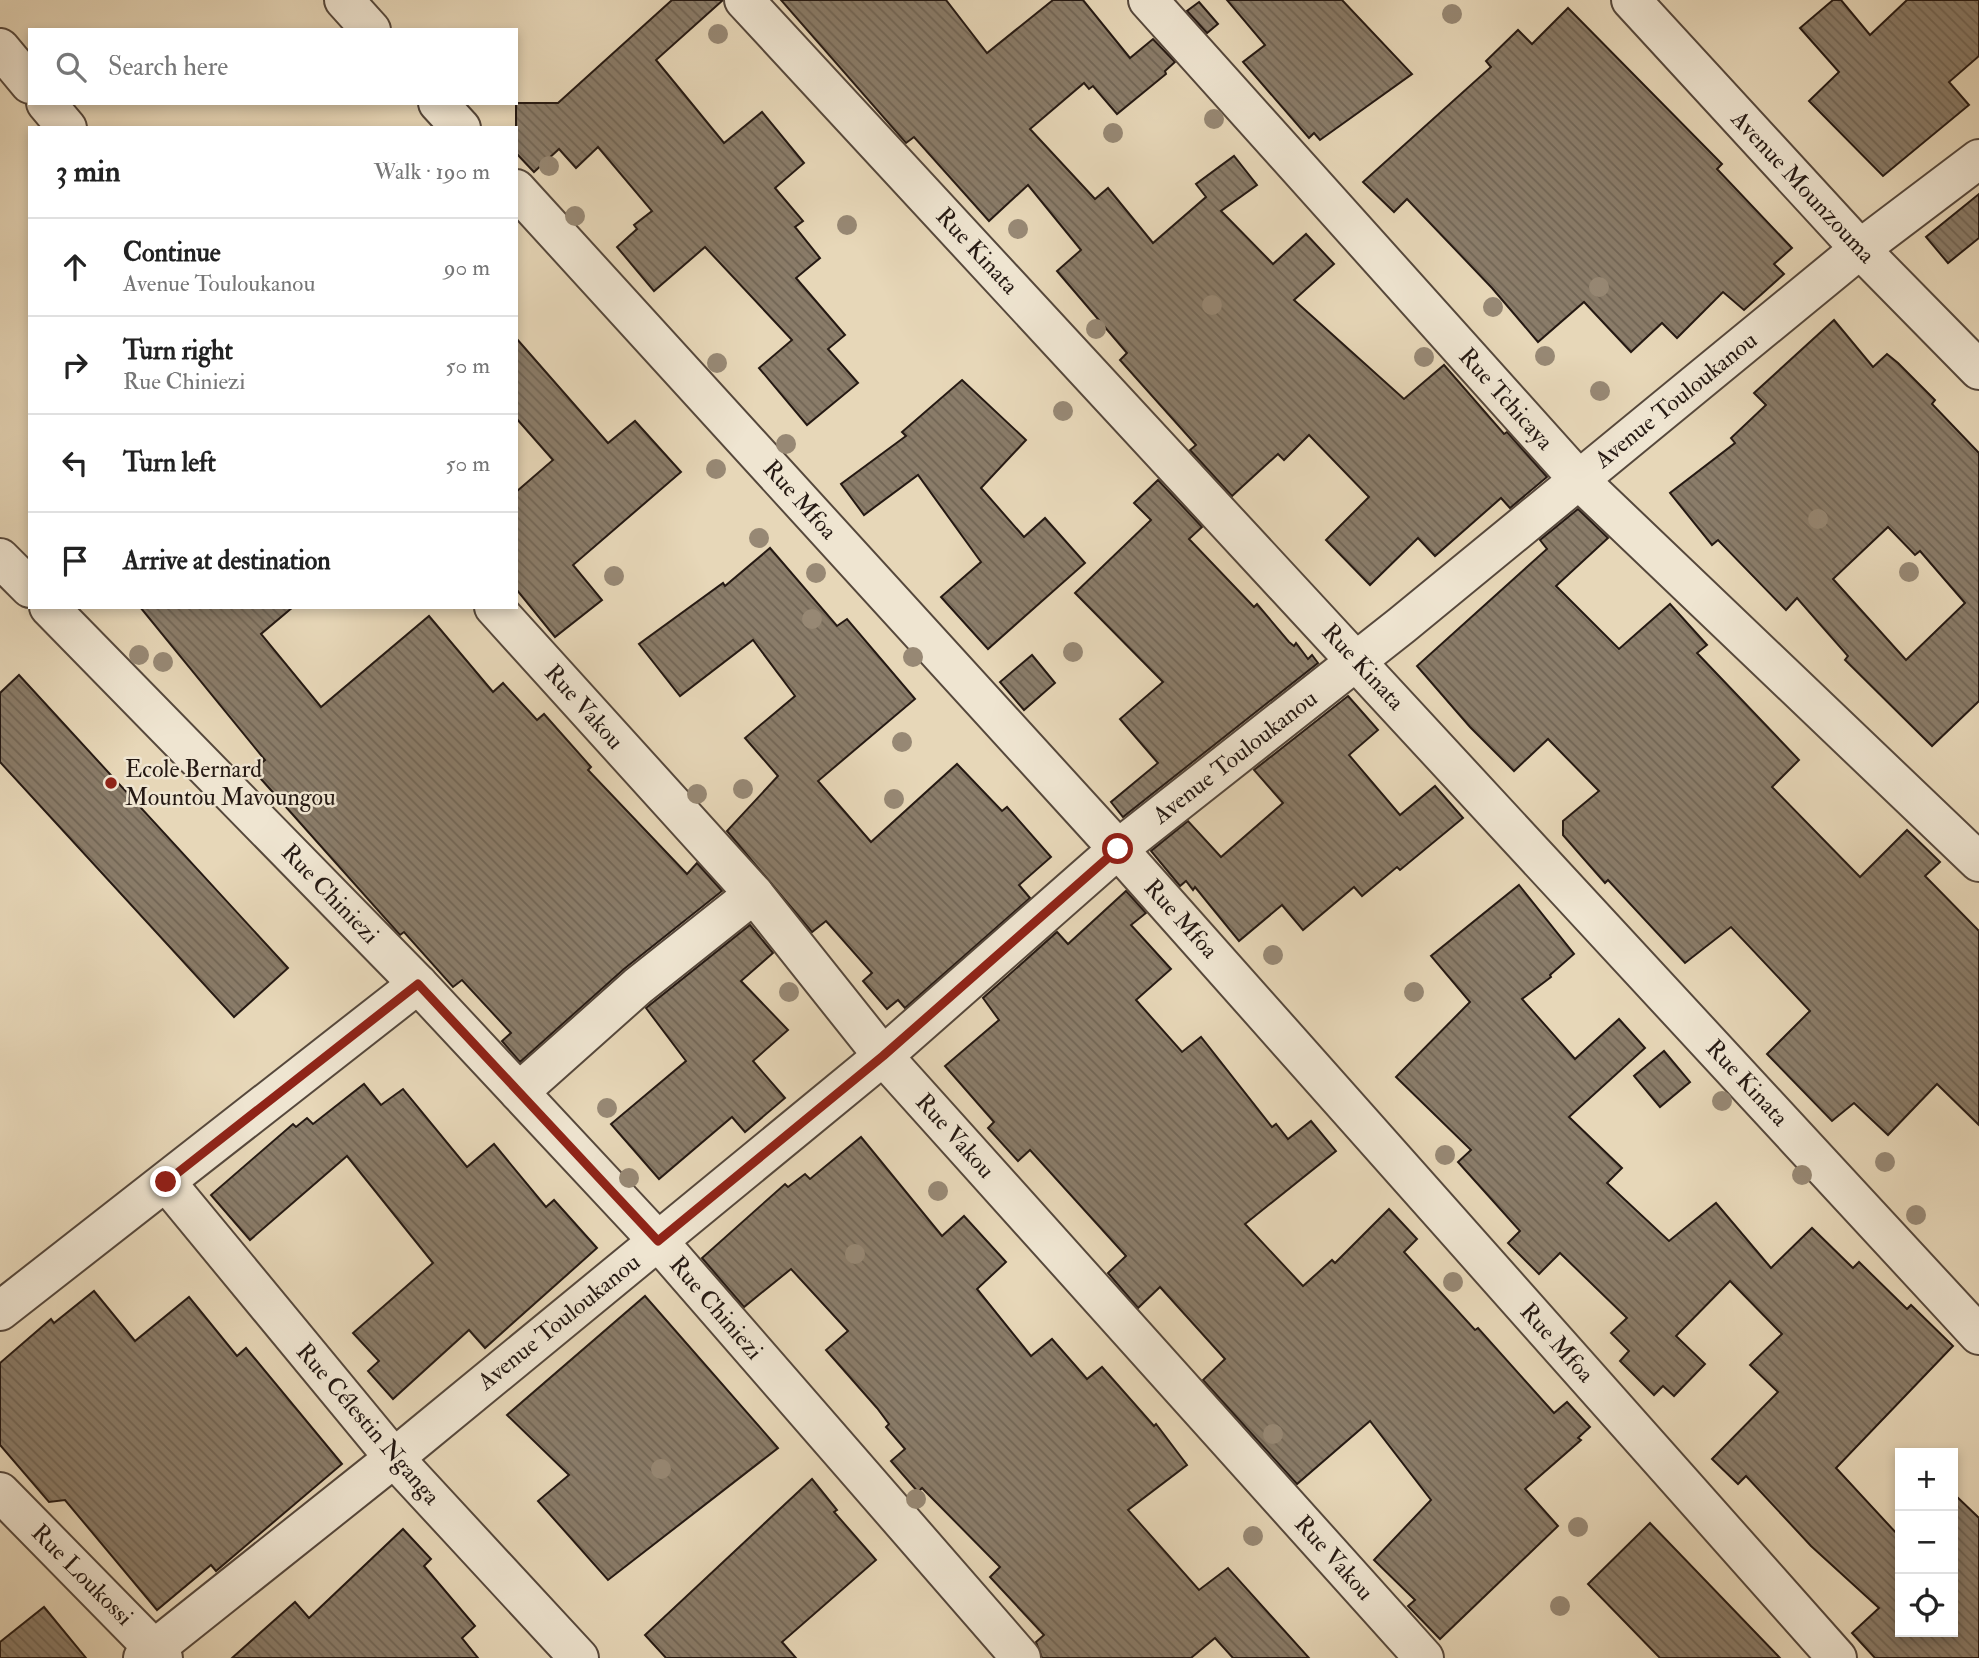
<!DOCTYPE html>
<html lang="en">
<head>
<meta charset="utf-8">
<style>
	body { margin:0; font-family:"IM FELL Double Pica",serif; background:#f6f6f6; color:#222 }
	.controls { position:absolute; right:21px; bottom:21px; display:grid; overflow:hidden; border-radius:0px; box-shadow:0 4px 10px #0003 }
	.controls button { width:63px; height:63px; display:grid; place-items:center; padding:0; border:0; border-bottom:2px solid #e0e0e0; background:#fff; color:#222; font:35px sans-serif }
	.stop { position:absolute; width:21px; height:21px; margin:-16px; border:5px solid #8f2418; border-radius:50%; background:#fff }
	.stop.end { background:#8f2418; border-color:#fff; box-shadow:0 2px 7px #0008 }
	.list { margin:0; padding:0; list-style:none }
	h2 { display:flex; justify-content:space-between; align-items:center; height:91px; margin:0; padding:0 28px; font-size:30px }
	h2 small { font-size:23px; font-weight:400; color:#767676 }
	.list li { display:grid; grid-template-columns:46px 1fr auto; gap:21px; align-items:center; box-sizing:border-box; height:98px; padding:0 28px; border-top:2px solid #e0e0e0 }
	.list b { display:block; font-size:26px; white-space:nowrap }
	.list p { margin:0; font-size:23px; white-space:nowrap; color:#767676 }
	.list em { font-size:23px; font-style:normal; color:#767676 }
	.icon { flex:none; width:38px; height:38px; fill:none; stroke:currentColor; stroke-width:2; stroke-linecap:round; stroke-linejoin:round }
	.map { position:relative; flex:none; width:1979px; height:1658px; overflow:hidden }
	.search { position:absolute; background:#fff; box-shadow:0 4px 10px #0003; left:28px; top:28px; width:490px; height:77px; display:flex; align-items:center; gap:18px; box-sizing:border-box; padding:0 24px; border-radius:0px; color:#767676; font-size:26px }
	.panel { position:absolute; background:#fff; box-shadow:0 4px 10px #0003; left:28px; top:126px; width:490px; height:483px; border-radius:0px }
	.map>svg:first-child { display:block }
	.building { fill:url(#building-back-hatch); stroke:#251913; stroke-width:2; fill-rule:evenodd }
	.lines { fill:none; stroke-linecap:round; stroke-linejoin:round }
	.minor-casing { stroke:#56483c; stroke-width:42 }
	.minor { stroke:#efe5d1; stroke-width:38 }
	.tree { fill:#978874 }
	.route { stroke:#8f2418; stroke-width:9 }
	.poi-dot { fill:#8f2418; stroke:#efe5d1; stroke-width:2.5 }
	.labels { text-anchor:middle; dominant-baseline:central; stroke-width:5; stroke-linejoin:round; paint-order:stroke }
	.street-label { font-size:24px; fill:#251913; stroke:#efe5d1 }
	.poi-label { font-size:24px; fill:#251913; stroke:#efe5d1; text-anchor:start }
</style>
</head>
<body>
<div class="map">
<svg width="1979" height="1658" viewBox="0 0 1979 1658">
	<defs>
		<pattern id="building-back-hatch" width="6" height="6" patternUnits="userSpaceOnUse" patternTransform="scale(1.75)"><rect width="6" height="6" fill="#8a7c69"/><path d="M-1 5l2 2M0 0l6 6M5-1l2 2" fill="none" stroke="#716555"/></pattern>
	</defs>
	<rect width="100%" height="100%" fill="#e7d7b8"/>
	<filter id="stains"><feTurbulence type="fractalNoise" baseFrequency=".00286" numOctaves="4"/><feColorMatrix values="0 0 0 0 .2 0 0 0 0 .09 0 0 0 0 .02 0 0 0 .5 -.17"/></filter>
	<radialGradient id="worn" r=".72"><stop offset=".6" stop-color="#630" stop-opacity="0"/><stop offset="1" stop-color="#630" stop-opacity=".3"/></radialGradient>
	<g class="building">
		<path d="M672 0H723L656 60 724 143 762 112 804 163 775 188 803 221 795 227 820 258 796 278 845 335 828 349 858 383 807 425 759 368 792 340 705 247 654 291 617 247 637 229 634 225 652 211 598 147 576 168 559 149 534 172 516 153V103H558Z"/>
		<path d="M781 0H946L987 53 1053 0H1083L1130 58 1153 39 1175 62 1165 71 1166 74 1117 114 1093 86 1089 89 1084 83 1030 129 1095 199 1108 188 1153 243 1206 197 1196 184 1234 156 1257 185 1221 211 1273 264 1306 234 1334 264 1294 300 1404 399 1444 365 1504 434 1507 432 1547 477 1510 508 1501 498 1435 556 1418 538 1370 585 1326 540 1369 497 1309 435 1284 460 1278 454 1232 496 1190 450 1196 445 1120 360 1127 353 1057 271 1081 250 1028 185 989 221 914 137 906 143Z"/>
		<path d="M1227 0H1342L1412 74 1320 140 1314 133 1309 138 1243 62 1265 45Z"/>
		<path d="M1833 0H1841L1870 35 1907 0H1979V56L1949 82 1969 105 1883 176 1809 101 1839 72 1800 28Z"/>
		<path d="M1199 2 1218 24 1207 33 1187 11Z"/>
		<path d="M1568 8 1722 164 1717 169 1792 248 1774 264 1784 274 1744 310 1723 292 1677 338 1662 323 1631 352 1584 302 1538 342 1492 288 1407 199 1394 212 1363 182 1491 67 1486 61 1518 30 1532 44Z"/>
		<path d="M1979 194V238L1948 263 1926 237Z"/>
		<path d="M1834 320 1873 367 1887 354 1898 363 1935 400 1932 404 1979 453V701L1932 746 1845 660 1848 656 1797 598 1786 610 1718 540 1712 545 1670 493 1735 443 1731 438 1766 405 1754 393ZM1888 527 1915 555 1920 551 1965 603 1906 660 1833 579Z"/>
		<path d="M516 338 608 443 635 421 681 472 573 565 602 600 555 637 516 589V492L553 460 516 418Z"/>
		<path d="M962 380 1026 440 981 488 1024 537 1045 518 1085 563 988 649 941 597 981 562 918 475 864 515 841 484 906 436 902 432Z"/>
		<path d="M1158 480 1202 527 1189 539 1254 607 1257 604 1289 642 1294 646 1296 643 1308 659 1312 655 1318 663 1123 817 1111 802 1158 763 1120 719 1163 682 1075 593 1151 520 1134 503Z"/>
		<path d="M1578 509 1608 538 1556 586 1619 649 1670 604 1707 645 1697 653 1799 760 1772 787 1860 877 1907 830 1940 862 1925 876 1979 931V1125L1937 1084 1888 1135 1854 1103 1832 1121 1767 1054 1810 1011 1731 927 1685 963 1608 880 1605 883 1563 835V821L1599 791 1548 739 1514 771 1470 727 1417 666 1547 549 1540 540Z"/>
		<path d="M770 548 837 626 847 619 915 699 818 781 871 842 957 764 1002 811 1007 807 1051 857 1019 885 1030 898 905 1008 898 1000 887 1009 863 981 872 973 826 921 812 932 727 831 778 776 745 738 795 696 753 640 680 696 639 644 723 583 725 586Z"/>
		<path d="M140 607H293L261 634 321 707 429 616 493 692 503 683 537 720 544 714 591 767 588 770 687 874 697 863 722 891 624 969 520 1062 502 1041 511 1033 462 980 453 987 404 932 400 935 253 770 265 760Z"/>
		<path d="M1032 655 1055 683 1024 710 1000 682Z"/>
		<path d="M19 675 288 968 234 1017 0 762V693Z"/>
		<path d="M1348 696 1378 730 1349 755 1400 815 1435 786 1463 818 1400 870 1397 867 1362 896 1354 887 1303 930 1282 905 1239 941 1195 887 1193 890 1186 881 1180 886 1151 851 1188 821 1221 857 1283 803 1254 770Z"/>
		<path d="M1519 885 1574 954 1550 975 1551 977 1522 999 1575 1059 1619 1019 1645 1048 1569 1117 1622 1168 1607 1183 1669 1241 1716 1203 1771 1268 1812 1228 1853 1268 1859 1262 1907 1309 1911 1305 1953 1346 1836 1468 1898 1535 1900 1532V1632H1953V1493L1979 1518V1658H1875L1852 1633 1879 1608 1811 1546 1746 1476 1738 1484 1712 1459 1778 1392 1750 1365 1782 1334 1730 1281 1676 1336 1705 1364 1674 1396 1663 1386 1654 1395 1620 1361 1629 1351 1611 1333 1627 1318 1560 1253 1539 1274 1508 1243 1520 1231 1458 1162 1471 1150 1396 1077 1470 1002 1431 956Z"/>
		<path d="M1126 891 1146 913 1131 925 1171 969 1136 1000 1182 1052 1201 1037 1272 1127 1276 1124 1288 1139 1311 1121 1336 1151 1245 1224 1303 1286 1332 1260 1335 1263 1389 1209 1417 1239 1404 1252 1475 1330 1478 1328 1554 1413 1567 1402 1590 1427 1578 1438 1581 1440 1525 1489 1558 1526 1440 1639 1408 1606 1415 1600 1374 1560 1431 1500 1370 1421 1297 1484 1203 1380 1225 1359 1160 1287 1138 1308 1108 1273 1126 1256 1030 1150 1018 1161 988 1128 994 1122 945 1066 999 1020 983 998 1057 932 1068 944Z"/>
		<path d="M750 925 773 953 741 981 788 1030 753 1061 785 1098 745 1132 732 1117 659 1179 611 1124 686 1061 646 1008Z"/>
		<path d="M1664 1051 1690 1082 1660 1107 1634 1076Z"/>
		<path d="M364 1084 381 1105 403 1089 467 1167 494 1144 546 1207 554 1200 597 1248 485 1348 469 1330 393 1399 368 1371 379 1361 353 1333 433 1263 347 1156 250 1240 211 1195 293 1124 296 1127 307 1118 313 1124Z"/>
		<path d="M861 1137 942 1236 964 1216 1006 1262 977 1289 1031 1356 1052 1339 1087 1379 1102 1367 1154 1426 1156 1424 1187 1465 1128 1510 1199 1590 1228 1568 1309 1658H1233L1215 1638 1191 1658H1042L1036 1642 1044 1635 990 1577 1000 1567 922 1488 918 1492 891 1461 905 1449 886 1427 889 1424 877 1408 826 1350 848 1331 791 1269 744 1307 702 1258 785 1184 788 1187 805 1174 810 1179Z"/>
		<path d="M94 1291 135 1341 189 1297 237 1356 246 1348 342 1464 216 1571 211 1565 157 1610 65 1500 49 1502 0 1445V1363L51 1319 54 1323Z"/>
		<path d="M645 1296 778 1448 608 1580 538 1501 569 1475 507 1415Z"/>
		<path d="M812 1479 837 1510 834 1512 876 1560 782 1642 796 1658H666L645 1635Z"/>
		<path d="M1650 1523 1780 1658H1660L1588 1584Z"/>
		<path d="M403 1529 431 1559 424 1566 475 1626 462 1638 478 1658H232L295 1602 309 1618Z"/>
		<path d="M44 1607 86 1658H0V1642Z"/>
	</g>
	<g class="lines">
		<g class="minor-casing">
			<g id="minor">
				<path d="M344 0 371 30"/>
				<path d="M744 0 1979 1335"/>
				<path d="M1148 0 1579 480 1979 862"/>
				<path d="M1631 0 1860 249 1979 370"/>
				<path d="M0 48 30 84"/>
				<path d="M46 103 67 128"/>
				<path d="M438 103 461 128"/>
				<path d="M516 189 1118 849 1837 1658"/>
				<path d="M0 558 30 588"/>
				<path d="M49 607 418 984 658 1241 1021 1658"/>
				<path d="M494 607 754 894 883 1056 1424 1658"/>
				<path d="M519 1092 638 986 754 894"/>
				<path d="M166 1182 394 1458 579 1658"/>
				<path d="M0 1311 418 984"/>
				<path d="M0 1492 163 1658"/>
				<path d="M143 1658 394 1458 883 1056 1118 849 1402 625 1860 249 1979 159"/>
			</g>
		</g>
		<use href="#minor" class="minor"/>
	</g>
	<g class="tree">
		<circle cx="1452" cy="14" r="10"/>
		<circle cx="718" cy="34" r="10"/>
		<circle cx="1214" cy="119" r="10"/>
		<circle cx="1113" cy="133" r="10"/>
		<circle cx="549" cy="166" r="10"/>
		<circle cx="575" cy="216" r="10"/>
		<circle cx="847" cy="225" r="10"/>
		<circle cx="1018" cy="229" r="10"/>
		<circle cx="1599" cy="287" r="10"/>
		<circle cx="1212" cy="305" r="10"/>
		<circle cx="1493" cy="307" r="10"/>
		<circle cx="1096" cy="329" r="10"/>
		<circle cx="1545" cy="356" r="10"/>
		<circle cx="1424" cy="357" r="10"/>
		<circle cx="717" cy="363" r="10"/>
		<circle cx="1600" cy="391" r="10"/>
		<circle cx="1063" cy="411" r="10"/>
		<circle cx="786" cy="444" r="10"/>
		<circle cx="716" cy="469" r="10"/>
		<circle cx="1818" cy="519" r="10"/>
		<circle cx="759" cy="538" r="10"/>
		<circle cx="1909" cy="572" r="10"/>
		<circle cx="816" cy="573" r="10"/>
		<circle cx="614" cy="576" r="10"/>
		<circle cx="812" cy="619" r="10"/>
		<circle cx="1073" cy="652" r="10"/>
		<circle cx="139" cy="655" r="10"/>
		<circle cx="913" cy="657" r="10"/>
		<circle cx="163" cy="662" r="10"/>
		<circle cx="902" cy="742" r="10"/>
		<circle cx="743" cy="789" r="10"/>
		<circle cx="697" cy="794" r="10"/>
		<circle cx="894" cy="799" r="10"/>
		<circle cx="1273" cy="955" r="10"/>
		<circle cx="789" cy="992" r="10"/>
		<circle cx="1414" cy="992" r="10"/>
		<circle cx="1722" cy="1101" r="10"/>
		<circle cx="607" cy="1108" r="10"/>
		<circle cx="1445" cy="1155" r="10"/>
		<circle cx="1885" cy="1162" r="10"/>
		<circle cx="1802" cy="1175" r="10"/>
		<circle cx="629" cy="1178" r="10"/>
		<circle cx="938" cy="1191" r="10"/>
		<circle cx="1916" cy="1215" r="10"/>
		<circle cx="855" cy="1254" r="10"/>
		<circle cx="1453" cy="1282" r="10"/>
		<circle cx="1273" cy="1434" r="10"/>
		<circle cx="661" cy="1469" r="10"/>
		<circle cx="916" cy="1499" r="10"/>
		<circle cx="1578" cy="1527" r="10"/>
		<circle cx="1253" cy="1536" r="10"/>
		<circle cx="1560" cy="1606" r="10"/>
	</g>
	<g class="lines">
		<path class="route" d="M166 1182 418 984 658 1241 883 1056 1118 849"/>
	</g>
	<circle class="poi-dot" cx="111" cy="783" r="7"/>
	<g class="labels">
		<g class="street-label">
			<text transform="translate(1803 187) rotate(47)">Avenue Mounzouma</text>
			<text transform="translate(977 251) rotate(47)">Rue Kinata</text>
			<text transform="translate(1506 399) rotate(48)">Rue Tchicaya</text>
			<text transform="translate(1676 400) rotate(-39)">Avenue Touloukanou</text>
			<text transform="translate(800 500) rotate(48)">Rue Mfoa</text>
			<text transform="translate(1363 667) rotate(47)">Rue Kinata</text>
			<text transform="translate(584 707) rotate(48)">Rue Vakou</text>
			<text transform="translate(1235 757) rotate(-38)">Avenue Touloukanou</text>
			<text transform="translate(330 894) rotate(46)">Rue Chiniezi</text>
			<text transform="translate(1181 919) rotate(48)">Rue Mfoa</text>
			<text transform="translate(1747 1083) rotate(47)">Rue Kinata</text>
			<text transform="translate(955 1136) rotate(48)">Rue Vakou</text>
			<text transform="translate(716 1308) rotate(49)">Rue Chiniezi</text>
			<text transform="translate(559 1322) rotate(-39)">Avenue Touloukanou</text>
			<text transform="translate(1557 1343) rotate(48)">Rue Mfoa</text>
			<text transform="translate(368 1424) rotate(49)">Rue Célestin Nganga</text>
			<text transform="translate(1334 1558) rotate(48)">Rue Vakou</text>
			<text transform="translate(82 1575) rotate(45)">Rue Loukossi</text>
		</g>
		<g class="poi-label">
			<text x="125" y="769">Ecole Bernard<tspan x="125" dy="28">Mountou Mavoungou</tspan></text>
		</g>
	</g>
	<rect width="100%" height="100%" filter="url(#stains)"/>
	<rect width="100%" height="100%" fill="url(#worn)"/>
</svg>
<div class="controls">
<button>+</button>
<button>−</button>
<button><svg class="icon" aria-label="locate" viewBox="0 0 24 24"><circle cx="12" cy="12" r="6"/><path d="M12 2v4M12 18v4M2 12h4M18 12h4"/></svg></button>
</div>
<div class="stop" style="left:1118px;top:849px"></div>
<div class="stop end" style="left:166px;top:1182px"></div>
<div class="search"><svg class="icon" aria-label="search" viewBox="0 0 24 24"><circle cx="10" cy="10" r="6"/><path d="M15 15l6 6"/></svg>Search here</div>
<section class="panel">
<h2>3 min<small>Walk · 190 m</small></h2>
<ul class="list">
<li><svg class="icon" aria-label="ahead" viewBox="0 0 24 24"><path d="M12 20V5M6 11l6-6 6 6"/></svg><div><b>Continue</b><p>Avenue Touloukanou</p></div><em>90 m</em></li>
<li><svg class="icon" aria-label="right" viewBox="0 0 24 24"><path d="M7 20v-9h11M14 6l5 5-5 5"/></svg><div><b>Turn right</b><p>Rue Chiniezi</p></div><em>50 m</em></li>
<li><svg class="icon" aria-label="left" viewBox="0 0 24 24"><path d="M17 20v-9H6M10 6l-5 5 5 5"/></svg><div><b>Turn left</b></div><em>50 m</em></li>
<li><svg class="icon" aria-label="arrive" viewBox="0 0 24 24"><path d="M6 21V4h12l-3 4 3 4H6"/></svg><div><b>Arrive at destination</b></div></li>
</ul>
</section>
</div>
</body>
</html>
